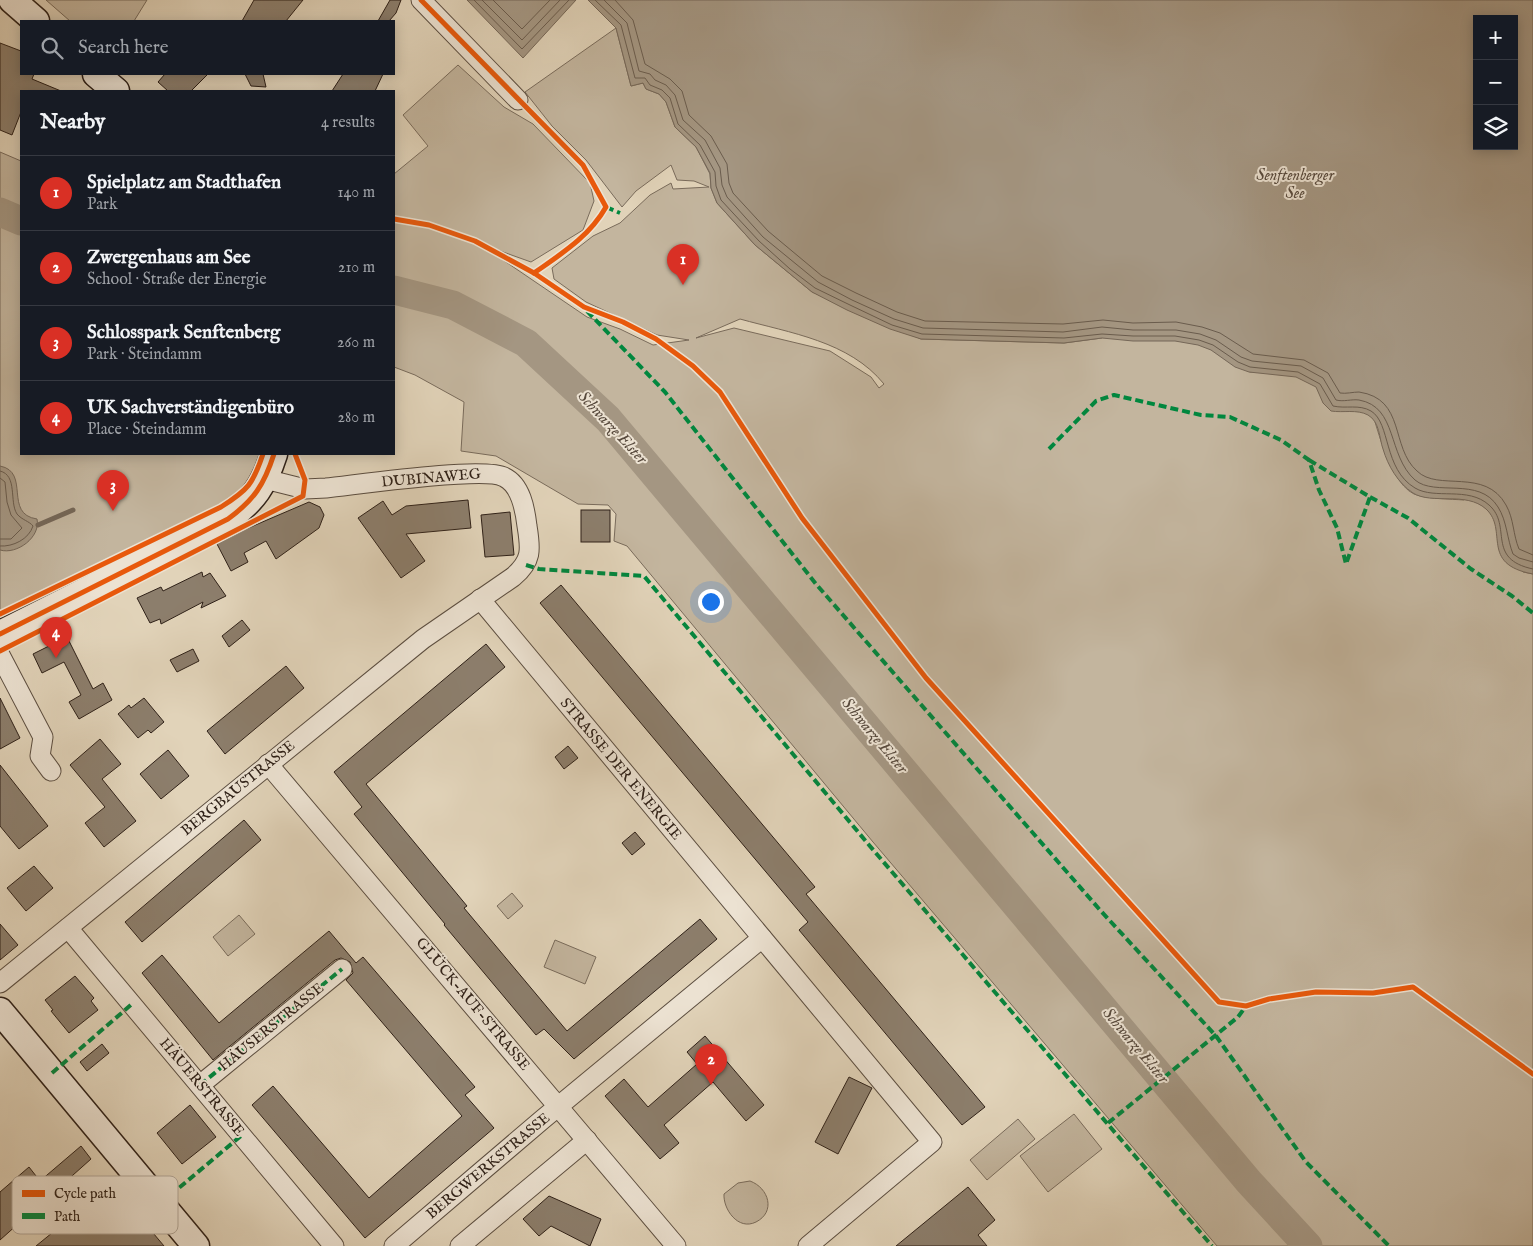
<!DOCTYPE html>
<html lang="en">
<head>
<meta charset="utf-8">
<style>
	body { margin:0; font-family:"IM FELL English",serif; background:#242831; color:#f1f3f6 }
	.controls { position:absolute; right:15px; top:15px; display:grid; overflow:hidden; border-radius:0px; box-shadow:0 2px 12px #0003 }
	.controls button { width:45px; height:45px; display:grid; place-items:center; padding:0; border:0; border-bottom:1px solid #363941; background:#171b24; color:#f1f3f6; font:25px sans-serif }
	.you { position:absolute; left:710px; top:601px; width:18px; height:18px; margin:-12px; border:4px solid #fff; border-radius:50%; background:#1a73e8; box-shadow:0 0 0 8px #1a73e833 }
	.badge { display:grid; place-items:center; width:32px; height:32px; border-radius:50%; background:#d93025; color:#fff; font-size:16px; font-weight:700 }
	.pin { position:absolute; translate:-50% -41px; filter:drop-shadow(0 1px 2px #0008) }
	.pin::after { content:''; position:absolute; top:26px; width:18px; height:15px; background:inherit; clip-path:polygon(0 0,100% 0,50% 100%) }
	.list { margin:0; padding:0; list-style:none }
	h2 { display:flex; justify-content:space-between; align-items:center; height:65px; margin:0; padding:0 20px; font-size:21px }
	h2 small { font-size:16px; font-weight:400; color:#9ea1a6 }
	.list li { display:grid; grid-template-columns:32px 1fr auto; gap:15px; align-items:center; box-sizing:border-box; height:75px; padding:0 20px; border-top:1px solid #363941 }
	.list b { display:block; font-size:19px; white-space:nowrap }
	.list p { margin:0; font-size:16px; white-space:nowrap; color:#9ea1a6 }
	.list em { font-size:16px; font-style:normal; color:#9ea1a6 }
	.icon { flex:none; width:28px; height:28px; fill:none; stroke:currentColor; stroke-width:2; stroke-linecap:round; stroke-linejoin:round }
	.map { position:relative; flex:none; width:1533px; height:1246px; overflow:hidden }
	.search { position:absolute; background:#171b24; box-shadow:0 2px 12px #0003; left:20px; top:20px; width:375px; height:55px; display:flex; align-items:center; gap:12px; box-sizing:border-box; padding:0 18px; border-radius:0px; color:#9ea1a6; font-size:19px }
	.panel { position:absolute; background:#171b24; box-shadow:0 2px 12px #0003; left:20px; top:90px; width:375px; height:365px; border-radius:0px }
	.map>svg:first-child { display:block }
	.green { fill:#c3b59e; stroke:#796b5b; fill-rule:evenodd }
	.water { fill:#a49682; stroke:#756758; fill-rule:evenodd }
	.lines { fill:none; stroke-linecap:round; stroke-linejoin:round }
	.shore { stroke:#6a5c4d; stroke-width:1 }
	.stream { stroke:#756758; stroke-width:5 }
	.river { stroke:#a49682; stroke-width:29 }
	.building { fill:#8c7e6c; stroke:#2f2118 }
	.street-casing { stroke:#5c4e40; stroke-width:21 }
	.secondary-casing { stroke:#2f2118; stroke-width:29 }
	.street { stroke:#ece2d2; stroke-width:19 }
	.secondary { stroke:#ece2d2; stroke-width:26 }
	.quiet { stroke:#00873e; stroke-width:4; stroke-dasharray:8 4; stroke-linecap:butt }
	.cycleway-casing { stroke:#ece2d2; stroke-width:8 }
	.cycleway { stroke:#e8590c; stroke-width:5 }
	.labels { text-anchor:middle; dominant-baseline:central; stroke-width:4; stroke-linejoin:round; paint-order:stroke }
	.street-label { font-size:15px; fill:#2f2118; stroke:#ece2d2 }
	.water-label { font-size:16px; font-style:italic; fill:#584a3d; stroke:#ece2d2 }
	.key { fill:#ece2d2; stroke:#b3a89a; stroke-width:1 }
	.key-label { font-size:14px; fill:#2f2118 }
</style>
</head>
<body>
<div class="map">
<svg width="1533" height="1246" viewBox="0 0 1533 1246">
	<rect width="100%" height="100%" fill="#e1d3b9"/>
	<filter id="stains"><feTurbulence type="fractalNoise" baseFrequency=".004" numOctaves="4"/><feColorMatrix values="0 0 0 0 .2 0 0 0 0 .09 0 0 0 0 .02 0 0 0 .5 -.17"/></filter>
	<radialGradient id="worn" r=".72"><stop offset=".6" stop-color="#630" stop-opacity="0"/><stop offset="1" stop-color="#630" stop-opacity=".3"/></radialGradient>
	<g class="green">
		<path d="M46 0H147L134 21H70Z"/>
		<path d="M616 28 631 86 643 83 646 89 659 94 666 102 675 127 696 147 710 174 711 188 717 203 755 245 812 292 921 339 1064 343 1102 338 1124 298 1250 372 1361 367C1369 397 1385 481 1414 494 1426 499 1451 499 1464 500L1479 485 1523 572 1533 574V1246H1217L873 842 627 546 614 541 616 514 608 505 578 504 496 456 461 451 464 402 415 375 394 367V174L428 146 403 115 458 65 504 107 533 124 590 183 594 201 583 230 531 262 478 243 587 317 620 329 653 345 689 340 657 335 586 302 554 279 552 268 593 236 620 223 650 195 671 183 673 189 709 187 694 181 677 180 671 165 636 191 622 207 586 160 552 126 525 92ZM740 319C790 333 849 341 884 384L879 388 871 377 830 351 734 328 696 338Z"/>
		<path d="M0 152 21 161V454H265L245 496 0 622Z"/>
		<path d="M512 893 523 906 508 919 497 906Z"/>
		<path d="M239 915 255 934 228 956 213 937Z"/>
		<path d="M555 940 596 957 585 984 544 967Z"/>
		<path d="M1074 1114 1102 1149 1048 1192 1020 1156Z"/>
		<path d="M1018 1119 1035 1139 987 1180 970 1160Z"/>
		<path d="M750 1181C769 1188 776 1212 756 1222 738 1231 723 1209 724 1194L738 1183Z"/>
	</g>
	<g class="water">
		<path d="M467 0H576L523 58Z"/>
		<path d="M588 0H1533V574C1479 564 1509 530 1486 509 1466 491 1432 505 1413 493 1398 483 1388 466 1383 449 1379 438 1380 422 1368 415 1357 409 1343 413 1331 411L1323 403 1316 387 1296 377 1249 372 1235 367 1211 350 1198 345 1175 341H1133L1102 338 1064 343 921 339 890 329 847 310 812 292 755 245 717 203 711 188 710 173 696 147 675 127 666 102 659 94 646 89 643 83 631 86 616 28ZM1477 19H1514V146H1477Z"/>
		<path d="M0 466C31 472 3 514 37 519 41 537 17 555 0 550Z"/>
	</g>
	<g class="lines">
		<g class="shore">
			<path d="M474 0 522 49 569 0"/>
			<path d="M482 0 522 40 560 0"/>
			<path d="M493 0 522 29 550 0"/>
			<path d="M595 0 621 25 635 78H645L650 85 662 90 670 98 678 124 700 145 715 172 716 186 721 200 733 213 759 241 790 269 815 288 850 305 892 325 922 334 1064 338 1102 334 1133 336H1175L1199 340 1213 345 1238 362 1250 367 1298 372 1320 384 1333 406C1346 409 1359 404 1371 411 1391 423 1383 469 1415 488 1435 500 1468 486 1489 505 1513 526 1485 559 1533 569"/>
			<path d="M604 0 627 23 639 71 650 74 655 80 666 85 675 95 683 120 705 140 720 168 722 185 727 197 763 237 818 282 852 300 894 319 923 328 1063 332 1102 327 1133 330H1176L1200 334 1216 340 1241 357 1252 361 1301 366 1323 378 1336 400C1344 402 1351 399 1359 400 1398 407 1387 455 1415 480 1435 497 1479 476 1498 507 1507 521 1507 539 1513 554L1519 558 1533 562"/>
			<path d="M615 0 633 20 645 64 670 79 682 91 689 115 711 136 727 164 729 183 733 193 768 231 822 276 856 293 897 312 925 321 1063 324 1103 320 1133 323 1176 322 1202 327 1220 333 1253 354 1304 360 1328 373 1340 393C1346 394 1353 392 1359 392 1406 399 1390 447 1417 471 1438 492 1485 467 1506 505 1514 519 1513 535 1519 549L1533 555"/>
			<path d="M0 471C18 475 9 502 17 514 22 520 29 521 33 526 29 539 13 547 0 546"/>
			<path d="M0 478 5 482 7 502 11 515 22 528 11 539H0"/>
		</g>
		<path class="stream" d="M38 525 73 510"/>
		<g class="river">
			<path d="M0 212 21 221"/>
			<path d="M394 290 453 305 526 343 608 419 1249 1182 1308 1246"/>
		</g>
	</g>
	<g class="building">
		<path d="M254 0H303L286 21H242Z"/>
		<path d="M390 0H401L396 13 389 21H378Z"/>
		<path d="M0 43 21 51V74H34L32 79 61 91H21V112L12 135 0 130Z"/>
		<path d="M165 74H208L191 91H168L158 82Z"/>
		<path d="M245 74H263L266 87 251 86Z"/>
		<path d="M343 74H383L375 91H332Z"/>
		<path d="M468 500 471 528 406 534 425 561 401 578 358 518 383 501 392 515 406 506Z"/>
		<path d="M309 502 320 507 324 515 319 528 276 559 266 541 244 553 248 562 231 571 217 544 246 529Z"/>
		<rect x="581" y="510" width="29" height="32"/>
		<path d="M510 512 514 555 485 557 481 515Z"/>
		<path d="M202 572 203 577 210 573 226 596 201 608 203 602 161 624 160 619 150 623 137 598 161 587 163 591Z"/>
		<path d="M561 585 815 887 806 894 985 1107 962 1125 799 930 808 922 540 603Z"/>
		<path d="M242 620 250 630 229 647 222 636Z"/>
		<path d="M67 637 93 689 103 683 112 700 79 719 69 702 81 695 64 662 42 673 33 654Z"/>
		<path d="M486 644 505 667 366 784 467 906 464 908 567 1031 700 919 717 939 574 1059 544 1029 536 1035 444 925 445 924 354 814 362 807 334 772Z"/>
		<path d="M193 649 199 661 177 672 170 660Z"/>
		<path d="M286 666 304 688 225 754 207 731Z"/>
		<path d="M0 698 20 738 0 749Z"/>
		<path d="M144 698 164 722 151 733 148 730 138 738 118 714 129 705 131 708Z"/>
		<path d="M100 739 121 764 102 779 136 821 104 847 85 823 105 807 70 765Z"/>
		<path d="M568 746 578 758 564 769 555 757Z"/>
		<path d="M168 750 189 776 161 799 140 774Z"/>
		<path d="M0 765 48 826 19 849 0 826Z"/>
		<path d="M244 820 261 840 142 942 125 922Z"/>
		<path d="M635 832 645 844 632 855 622 843Z"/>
		<path d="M34 866 53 888 26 911 7 888Z"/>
		<path d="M0 924 18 945 0 960Z"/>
		<path d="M329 931 356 963 363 957 475 1087 465 1095 494 1128 365 1238 252 1105 273 1086 369 1198 462 1116 346 980 353 973 350 962 341 958 335 960 213 1060 142 973 162 955 219 1023Z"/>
		<path d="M75 976 94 998 91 1001 98 1010 69 1033 51 1011 53 1010 45 1000Z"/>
		<path d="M705 1036 764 1105 746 1121 713 1082 664 1125 679 1143 660 1159 605 1096 624 1079 648 1107 697 1064 687 1052Z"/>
		<path d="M102 1044 109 1053 87 1071 80 1062Z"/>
		<path d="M849 1077 872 1088 838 1154 815 1142Z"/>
		<path d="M190 1105 216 1137 182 1164 157 1133Z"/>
		<path d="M81 1146 91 1159 0 1240V1192L29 1167 40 1181Z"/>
		<path d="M112 1184 164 1246H36Z"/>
		<path d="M968 1187 995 1220 978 1235 987 1246H896Z"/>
		<path d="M549 1196 601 1219 590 1246 551 1226 539 1236 523 1219Z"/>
	</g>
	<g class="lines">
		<g class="street-casing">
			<g id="street">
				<path d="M421 0 518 100"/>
				<path d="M480 599 932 1142 808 1246"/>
				<path d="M0 655 43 737 40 756 51 771"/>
				<path d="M268 764 676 1246"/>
				<path d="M68 928 334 1246"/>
				<path d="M0 983 423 639 513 577C532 561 531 550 527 526 525 509 521 485 504 477 483 466 356 485 326 488L305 489 265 479"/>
				<path d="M200 1085 342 969"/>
				<path d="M394 1246 543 1119 762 938"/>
				<path d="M460 1246 587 1140"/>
			</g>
		</g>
		<g class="secondary-casing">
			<g id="secondary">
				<path d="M12 0 36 21"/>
				<path d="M96 74 116 91"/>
				<path d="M0 634 228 519C254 500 264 485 274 454"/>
				<path d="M0 1011 196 1246"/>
			</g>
		</g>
		<use href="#street" class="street"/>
		<use href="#secondary" class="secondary"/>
		<g class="quiet">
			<path d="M606 207 620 213"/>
			<path d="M587 311 665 392 816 584 1100 910 1216 1036 1306 1162 1389 1246"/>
			<path d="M1049 449 1096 401 1114 395 1201 415 1230 417 1281 440 1309 460"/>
			<path d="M1309 460 1370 497 1346 564 1337 528 1319 490Z"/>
			<path d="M1370 497 1408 518 1471 569 1512 596 1533 613"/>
			<path d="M526 565 539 569 644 576 869 845 1212 1246"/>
			<path d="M52 1073 132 1004"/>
			<path d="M200 1085 342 969"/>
			<path d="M1108 1123 1238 1017 1246 1006"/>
			<path d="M161 1203 242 1135"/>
		</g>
		<g class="cycleway-casing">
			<g id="cycleway">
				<path d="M421 0 583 165 606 207C589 237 561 254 534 273"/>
				<path d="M394 219 429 225 475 241 534 273 584 307 623 322 656 339 693 366 720 392 802 518 926 678 1219 1002 1246 1006 1269 999 1316 992 1373 993 1413 987 1533 1074"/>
				<path d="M0 614 221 507C248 490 253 484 263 454"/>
				<path d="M0 634 228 519C254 500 264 485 274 454"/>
				<path d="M0 651 303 496 305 480 295 454"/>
			</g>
		</g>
		<use href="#cycleway" class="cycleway"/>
	</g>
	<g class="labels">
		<g class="street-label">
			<text transform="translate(431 478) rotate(-5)">DUBINAWEG</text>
			<text transform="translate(621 769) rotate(50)">STRASSE DER ENERGIE</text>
			<text transform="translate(238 788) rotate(-39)">BERGBAUSTRASSE</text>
			<text transform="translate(473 1004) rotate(50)">GLÜCK-AUF-STRASSE</text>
			<text transform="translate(271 1027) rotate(-39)">HÄUSERSTRASSE</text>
			<text transform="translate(202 1087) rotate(50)">HÄUERSTRASSE</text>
			<text transform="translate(488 1166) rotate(-40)">BERGWERKSTRASSE</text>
		</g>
		<g class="water-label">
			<text x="1295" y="176">Senftenberger<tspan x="1295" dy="18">See</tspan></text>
			<text transform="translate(612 428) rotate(47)">Schwarze Elster</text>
			<text transform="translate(874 736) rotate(50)">Schwarze Elster</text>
			<text transform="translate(1135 1046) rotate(50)">Schwarze Elster</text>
		</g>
	</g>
	<rect x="12" y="1176" width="166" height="58" rx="8" class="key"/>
	<rect x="22" y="1190" width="23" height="7" fill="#e8590c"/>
	<rect x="22" y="1213" width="23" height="6" fill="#00873e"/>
	<g class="key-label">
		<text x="54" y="1198">Cycle path</text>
		<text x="54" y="1221">Path</text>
	</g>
	<rect width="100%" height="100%" filter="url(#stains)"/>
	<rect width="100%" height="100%" fill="url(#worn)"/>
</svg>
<div class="controls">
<button>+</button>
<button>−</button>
<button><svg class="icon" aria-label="layers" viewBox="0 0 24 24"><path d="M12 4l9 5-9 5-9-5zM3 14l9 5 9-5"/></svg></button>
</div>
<div class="you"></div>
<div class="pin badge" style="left:683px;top:285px">1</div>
<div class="pin badge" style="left:711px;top:1085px">2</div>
<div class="pin badge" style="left:113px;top:511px">3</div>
<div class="pin badge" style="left:56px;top:658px">4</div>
<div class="search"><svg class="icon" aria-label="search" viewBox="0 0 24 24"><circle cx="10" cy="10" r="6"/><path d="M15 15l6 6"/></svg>Search here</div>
<section class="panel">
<h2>Nearby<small>4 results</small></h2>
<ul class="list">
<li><span class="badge">1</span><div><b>Spielplatz am Stadthafen</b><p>Park</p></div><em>140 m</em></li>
<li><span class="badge">2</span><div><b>Zwergenhaus am See</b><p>School · Straße der Energie</p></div><em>210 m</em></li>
<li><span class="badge">3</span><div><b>Schlosspark Senftenberg</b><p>Park · Steindamm</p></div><em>260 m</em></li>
<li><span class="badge">4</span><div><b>UK Sachverständigenbüro</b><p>Place · Steindamm</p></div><em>280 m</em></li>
</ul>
</section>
</div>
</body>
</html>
